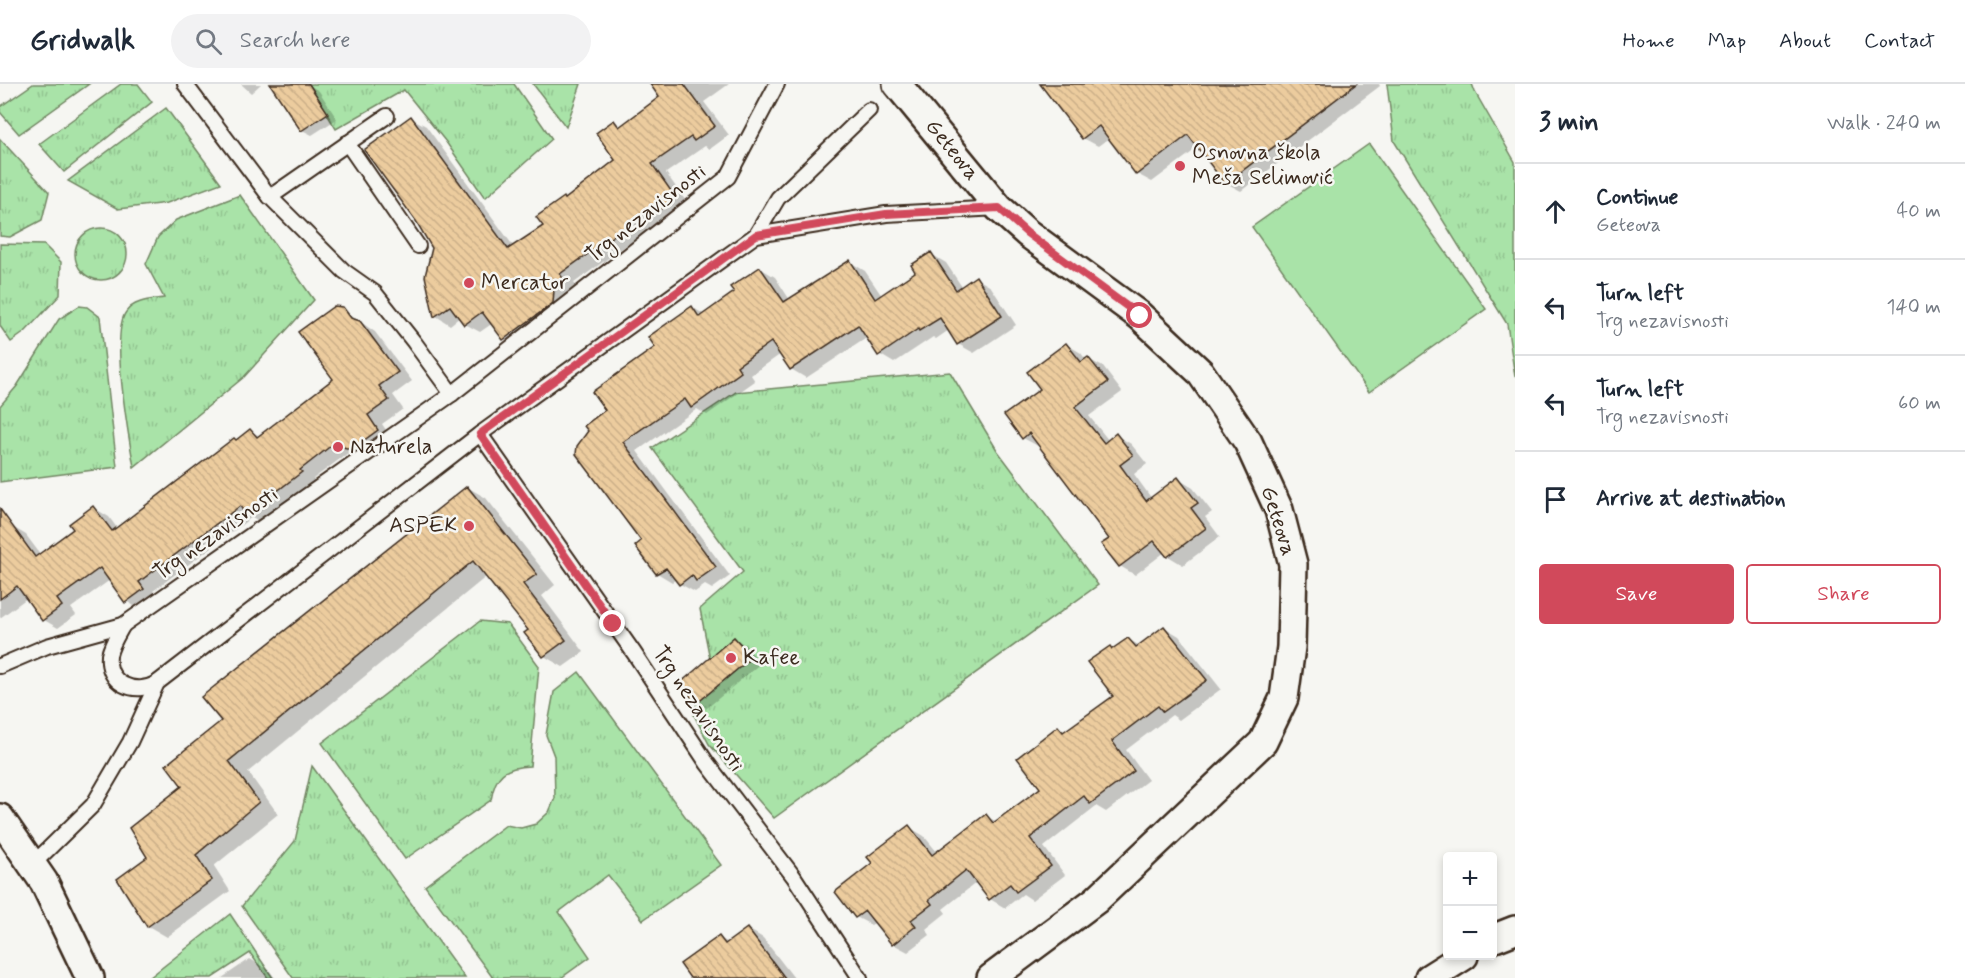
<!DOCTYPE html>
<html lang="en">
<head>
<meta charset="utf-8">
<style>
	body { margin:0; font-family:Mynerve,sans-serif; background:#f2f2f3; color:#1f2937 }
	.controls { position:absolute; right:18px; bottom:18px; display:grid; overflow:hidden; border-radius:6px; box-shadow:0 3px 9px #0003 }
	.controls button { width:54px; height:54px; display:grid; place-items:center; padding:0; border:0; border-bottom:2px solid #e0e1e3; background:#fff; color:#1f2937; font:30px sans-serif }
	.stop { position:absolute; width:18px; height:18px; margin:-14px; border:4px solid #d1495b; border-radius:50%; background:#fff }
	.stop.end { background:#d1495b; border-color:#fff; box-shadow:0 2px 6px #0008 }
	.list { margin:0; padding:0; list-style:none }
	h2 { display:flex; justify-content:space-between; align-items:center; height:78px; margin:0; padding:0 24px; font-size:26px }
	h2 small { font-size:20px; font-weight:400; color:#747a83 }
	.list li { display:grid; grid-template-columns:39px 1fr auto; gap:18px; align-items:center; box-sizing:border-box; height:96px; padding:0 24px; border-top:2px solid #e0e1e3 }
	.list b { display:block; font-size:22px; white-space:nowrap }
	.list p { margin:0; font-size:20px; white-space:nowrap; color:#747a83 }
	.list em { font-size:20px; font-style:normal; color:#747a83 }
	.actions { display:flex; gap:12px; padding:18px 24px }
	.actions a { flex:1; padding:14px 0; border:2px solid #d1495b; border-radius:6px; text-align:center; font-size:21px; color:#d1495b }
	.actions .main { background:#d1495b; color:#fff }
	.icon { flex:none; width:33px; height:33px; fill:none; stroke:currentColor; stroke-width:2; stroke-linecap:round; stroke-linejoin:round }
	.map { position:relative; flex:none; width:1515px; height:894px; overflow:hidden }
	header { display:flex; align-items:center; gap:36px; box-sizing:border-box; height:84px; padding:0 30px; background:#fff; border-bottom:2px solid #e0e1e3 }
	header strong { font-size:28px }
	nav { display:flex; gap:33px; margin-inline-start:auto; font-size:21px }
	.search { width:420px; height:54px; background:#f2f2f3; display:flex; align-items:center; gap:15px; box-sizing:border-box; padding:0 21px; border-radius:33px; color:#747a83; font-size:22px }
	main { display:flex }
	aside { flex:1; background:#fff }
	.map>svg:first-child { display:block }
	.grass { fill:url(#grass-tufts); stroke:#728663; stroke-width:1.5 }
	.pitch { fill:#a9e3a8; stroke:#728663; stroke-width:1.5 }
	.shadow { fill:#0003 }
	.building { fill:url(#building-back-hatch); stroke:#3b2a1e; stroke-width:1.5 }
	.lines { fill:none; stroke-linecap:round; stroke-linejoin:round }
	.lane-casing { stroke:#3b2a1e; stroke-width:18 }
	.street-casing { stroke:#3b2a1e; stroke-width:32 }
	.lane { stroke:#f6f6f2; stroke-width:14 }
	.street { stroke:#f6f6f2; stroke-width:27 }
	.route { stroke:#d1495b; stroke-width:8 }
	.poi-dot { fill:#d1495b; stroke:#f6f6f2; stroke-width:2 }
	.labels { text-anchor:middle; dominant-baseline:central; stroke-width:5; stroke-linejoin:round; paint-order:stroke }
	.street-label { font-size:22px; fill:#3b2a1e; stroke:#f6f6f2 }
	.poi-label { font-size:22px; fill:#3b2a1e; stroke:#f6f6f2; text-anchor:start }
</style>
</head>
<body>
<header>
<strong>Gridwalk</strong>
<div class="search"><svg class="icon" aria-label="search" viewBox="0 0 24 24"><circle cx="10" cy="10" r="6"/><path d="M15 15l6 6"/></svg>Search here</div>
<nav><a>Home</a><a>Map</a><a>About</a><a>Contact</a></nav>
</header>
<main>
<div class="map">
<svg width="1515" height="894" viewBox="0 0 1515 894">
	<defs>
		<pattern id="grass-tufts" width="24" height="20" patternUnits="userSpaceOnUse" patternTransform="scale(1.5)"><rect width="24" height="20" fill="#a9e3a8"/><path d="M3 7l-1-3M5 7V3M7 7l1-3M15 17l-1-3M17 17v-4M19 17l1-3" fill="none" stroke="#92c390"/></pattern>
		<pattern id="building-back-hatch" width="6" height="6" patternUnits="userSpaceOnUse" patternTransform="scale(1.5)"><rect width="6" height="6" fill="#eccc9e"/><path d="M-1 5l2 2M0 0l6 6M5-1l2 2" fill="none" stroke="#cbaf88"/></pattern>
	</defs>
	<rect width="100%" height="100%" fill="#f6f6f2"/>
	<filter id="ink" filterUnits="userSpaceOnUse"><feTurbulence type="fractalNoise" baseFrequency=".0167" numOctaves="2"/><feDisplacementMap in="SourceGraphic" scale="12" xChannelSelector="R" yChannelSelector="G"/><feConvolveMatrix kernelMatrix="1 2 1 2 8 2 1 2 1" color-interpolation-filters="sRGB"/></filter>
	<g filter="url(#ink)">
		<g class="grass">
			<path d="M33 0H89L19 50 0 28V23Z"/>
			<path d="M121 0H138L152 18 64 88 39 60Z"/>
			<path d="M309 0H514L552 55 485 114 446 58 404 6 336 45Z"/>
			<path d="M533 0H581L566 43Z"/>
			<path d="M1387 0H1472L1475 8 1515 78V293L1507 240 1394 57Z"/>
			<path d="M166 24 221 99 167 119 118 125 68 97Z"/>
			<path d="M0 55 49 108 42 136 10 153 0 152Z"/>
			<path d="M240 111 314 216 244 293 134 383C129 355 110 249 126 228 134 216 151 216 164 214L146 180 158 153 176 136Z"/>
			<circle cx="101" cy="170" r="26"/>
			<path d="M0 160 44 161 61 178 60 211 25 248 11 258 0 242Z"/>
			<path d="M79 222 87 223 100 233 117 383 0 398V322L17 302 59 235Z"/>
			<path d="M950 288 997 366 1098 501 774 734 709 660 694 631 696 620 752 573 734 553 710 575 700 525 743 488 652 364 736 308Z"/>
			<path d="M480 537 508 540 539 582 530 682C505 683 495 690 491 716L405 775 322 659Z"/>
			<path d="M579 588 721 781 643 836 608 791 559 828 590 873 561 894H493L425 802 506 741 521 744 536 740 549 728 555 714 554 672 546 651 554 608Z"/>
			<path d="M312 682 465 894H293L242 822 295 757Z"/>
			<path d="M230 830 273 894H268L250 869 212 894H149Z"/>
		</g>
		<path class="pitch" d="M1369 60 1486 225 1369 308 1252 143Z"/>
		<g class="shadow">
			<path d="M241 0H261L251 9Z"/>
			<path d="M652 0H729L704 18 729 51 710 65 705 62 666 89 690 123 672 137 665 133 574 199 579 207 519 264 504 255 493 239 480 248 465 240 460 233 450 241 436 232 426 192 433 164 411 34 426 42 514 163 545 143 565 116 617 76 614 38 622 42 662 14Z"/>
			<path d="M1042 0H1379L1380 2 1241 107 1226 99 1199 63 1152 98 1137 90 1109 54 1098 62 1083 54Z"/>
			<path d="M309 1 319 7 337 35 312 51 302 46Z"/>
			<path d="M931 170 946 179 962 203 976 194 991 203 1016 241 974 269 958 260 949 246 936 255 933 253 894 279 879 270 868 253 806 294 791 285 781 270 751 291 755 297 707 331 697 325 637 367 730 492 712 505 705 501 695 508 680 500 676 495 672 498 657 489 637 462 643 458 608 327 657 263 692 223 705 231 736 209 760 184 775 193 790 216 850 178 865 187 882 212 917 188Z"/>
			<path d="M342 225 375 248 412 297 393 311 403 325 382 340 392 355 368 373 348 369 313 395 316 398 262 439 252 433 153 507 158 514 141 526 126 517 110 496 71 524 76 531 58 544 44 536 27 514 0 534V450L11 442 26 451 41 471 75 445 94 424 109 433 117 444 250 347 260 352 335 295Z"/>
			<path d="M1066 260 1081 269 1086 276 1088 275 1103 283 1122 308 1089 332 1109 357 1116 351 1131 360 1147 380 1134 390 1152 415 1178 395 1193 404 1212 428 1205 433 1220 453 1183 481 1168 472 1165 468 1135 491 1120 482 1103 461 1111 455 1040 361 1038 362 1023 354 1042 305Z"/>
			<path d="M467 403 486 414 555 501 542 512 584 568 563 583 544 572 530 546 487 492 248 688 278 730 214 782 230 807 167 853 148 842 149 774 184 702 223 637Z"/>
			<path d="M1164 543 1179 552 1221 605 1179 636 1172 631 1126 666 1148 696 1106 728 1096 722 1044 763 1065 791 1032 816 1023 810 1005 824 990 815 977 798 943 825 946 829 926 845 930 851 908 868 893 860 876 838 871 841 856 833 874 780 909 743 924 752 937 768 986 732 997 738 1042 704 1059 644 1066 648 1115 612 1110 563 1114 566 1128 555 1140 562Z"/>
			<path d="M735 555 745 561 761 579 707 624 697 618Z"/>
			<path d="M748 845 763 854 794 894H692L719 854 729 859Z"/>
			<path d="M250 875 269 886 275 894H222Z"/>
		</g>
		<g class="building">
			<path d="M270 0H309L328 29 301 47Z"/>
			<path d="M650 0H684L715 42 694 57 691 53 652 80 676 114 656 129 652 124 560 190 565 198 554 206 553 219 503 256 482 228 464 241 450 222 434 233 425 192 432 164 416 137 364 66 411 32 508 165 543 142 536 133 564 113 565 115 615 76 596 49 614 36 619 43 659 13Z"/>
			<path d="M1040 0H1356L1225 100 1188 51 1136 91 1099 42 1082 55Z"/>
			<path d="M931 168 956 206 976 192 1002 232 957 261 940 234 919 247 918 245 878 272 858 241 790 286 771 258 737 282 741 288 691 324 685 315 623 358 716 483 696 497 692 491 679 501 666 484 656 490 635 462 641 457 576 370 577 362 588 347 584 342 605 326 592 308 655 263 648 253 692 222 699 233 734 208 730 203 760 183 784 218 850 176 875 215 915 188 911 181Z"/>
			<path d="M334 222 343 223 351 234 360 237 398 288 379 302 389 316 368 331 378 346 352 365 332 361 300 386 302 388 246 431 240 422 139 498 144 505 125 519 100 484 57 515 62 522 42 537 17 502 0 515V425L35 473 73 445 69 440 93 422 112 447 234 354 236 356 250 345 257 353 333 295 298 248Z"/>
			<path d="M1066 259 1081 278 1088 273 1108 298 1075 323 1104 359 1116 349 1133 371 1120 381 1146 417 1178 393 1198 419 1191 424 1206 444 1167 473 1154 457 1119 483 1101 460 1109 455 1029 349 1022 355 1004 331 1040 305 1027 288Z"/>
			<path d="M467 402 537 490 523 500 566 556 543 573 524 549 528 546 473 477 229 677 259 718 196 771 212 796 147 843 117 795 147 773 129 744 182 702 166 681 221 637 201 613Z"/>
			<path d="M1164 542 1207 596 1163 628 1158 622 1112 657 1134 687 1090 720 1084 712 1030 754 1051 782 1016 808 1010 800 989 816 966 786 929 816 932 820 911 836 916 842 892 861 865 827 855 834 835 808 872 779 867 773 909 741 932 771 986 730 993 739 1040 704 1017 674 1058 642 1063 648 1113 612 1087 578 1110 562 1112 565 1128 554 1136 563Z"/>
			<path d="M734 553 752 573 696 620 680 599Z"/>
			<path d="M747 844 785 894H690L680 880 719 852 725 860Z"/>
		</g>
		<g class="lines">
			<g class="lane-casing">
				<g id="lane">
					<path d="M185 0 270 113 344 187 375 209 414 258 452 310"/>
					<path d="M347 59 418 162"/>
					<path d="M270 113 387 32"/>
					<path d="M756 151 778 114 869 26"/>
					<path d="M480 350 634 569 707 679 794 793 860 894"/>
					<path d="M123 541C118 550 111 561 109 571 106 600 135 612 157 599"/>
					<path d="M0 582 47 562 123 541 452 310 728 93 777 0"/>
					<path d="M32 781 93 721 130 658 157 599 480 350 756 151 886 130 999 124"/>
				</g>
			</g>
			<g class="street-casing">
				<g id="street">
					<path d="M897 0 999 124 1027 149 1140 232 1200 288 1248 358 1279 426 1293 480 1291 563 1284 614 1263 658 1096 816 991 894"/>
					<path d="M0 734 44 798 90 894"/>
					<path d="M1492 855 1515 846"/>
					<path d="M1429 894 1464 872"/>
				</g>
			</g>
			<use href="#lane" class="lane"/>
			<use href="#street" class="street"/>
		</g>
	</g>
	<g class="lines" filter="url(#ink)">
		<path class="route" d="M613 540 480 350 756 151 886 130 999 124 1027 149 1140 232"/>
	</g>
	<g class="poi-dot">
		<circle cx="1180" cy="82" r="6"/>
		<circle cx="469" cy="199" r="6"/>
		<circle cx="338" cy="363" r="6"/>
		<circle cx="469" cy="442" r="6"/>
		<circle cx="731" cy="574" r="6"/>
	</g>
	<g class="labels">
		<g class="street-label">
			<text transform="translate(952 66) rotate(51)">Geteova</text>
			<text transform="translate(646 130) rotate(-38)">Trg nezavisnosti</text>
			<text transform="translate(1278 437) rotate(72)">Geteova</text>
			<text transform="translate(216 450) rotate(-35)">Trg nezavisnosti</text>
			<text transform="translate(698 625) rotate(56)">Trg nezavisnosti</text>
		</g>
		<g class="poi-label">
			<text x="1192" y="69">Osnovna škola<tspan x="1192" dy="25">Meša Selimović</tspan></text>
			<text x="481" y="199">Mercator</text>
			<text x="350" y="363">Naturela</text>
			<text x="457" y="442" text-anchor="end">ASPEK</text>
			<text x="743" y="574">Kafee</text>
		</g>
	</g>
</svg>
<div class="controls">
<button>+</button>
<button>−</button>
</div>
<div class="stop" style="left:1140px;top:232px"></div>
<div class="stop end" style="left:613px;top:540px"></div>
</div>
<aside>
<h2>3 min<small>Walk · 240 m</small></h2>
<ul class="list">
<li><svg class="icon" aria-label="ahead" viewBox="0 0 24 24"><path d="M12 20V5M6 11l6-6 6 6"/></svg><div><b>Continue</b><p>Geteova</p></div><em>40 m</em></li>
<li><svg class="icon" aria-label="left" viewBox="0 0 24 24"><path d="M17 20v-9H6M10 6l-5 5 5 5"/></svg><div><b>Turn left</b><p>Trg nezavisnosti</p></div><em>140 m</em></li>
<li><svg class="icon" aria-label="left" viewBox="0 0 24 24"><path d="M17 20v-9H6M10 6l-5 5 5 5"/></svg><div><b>Turn left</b><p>Trg nezavisnosti</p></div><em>60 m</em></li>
<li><svg class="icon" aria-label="arrive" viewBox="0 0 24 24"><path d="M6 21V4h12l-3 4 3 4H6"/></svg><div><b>Arrive at destination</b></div></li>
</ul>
<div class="actions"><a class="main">Save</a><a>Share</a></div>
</aside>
</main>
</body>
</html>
